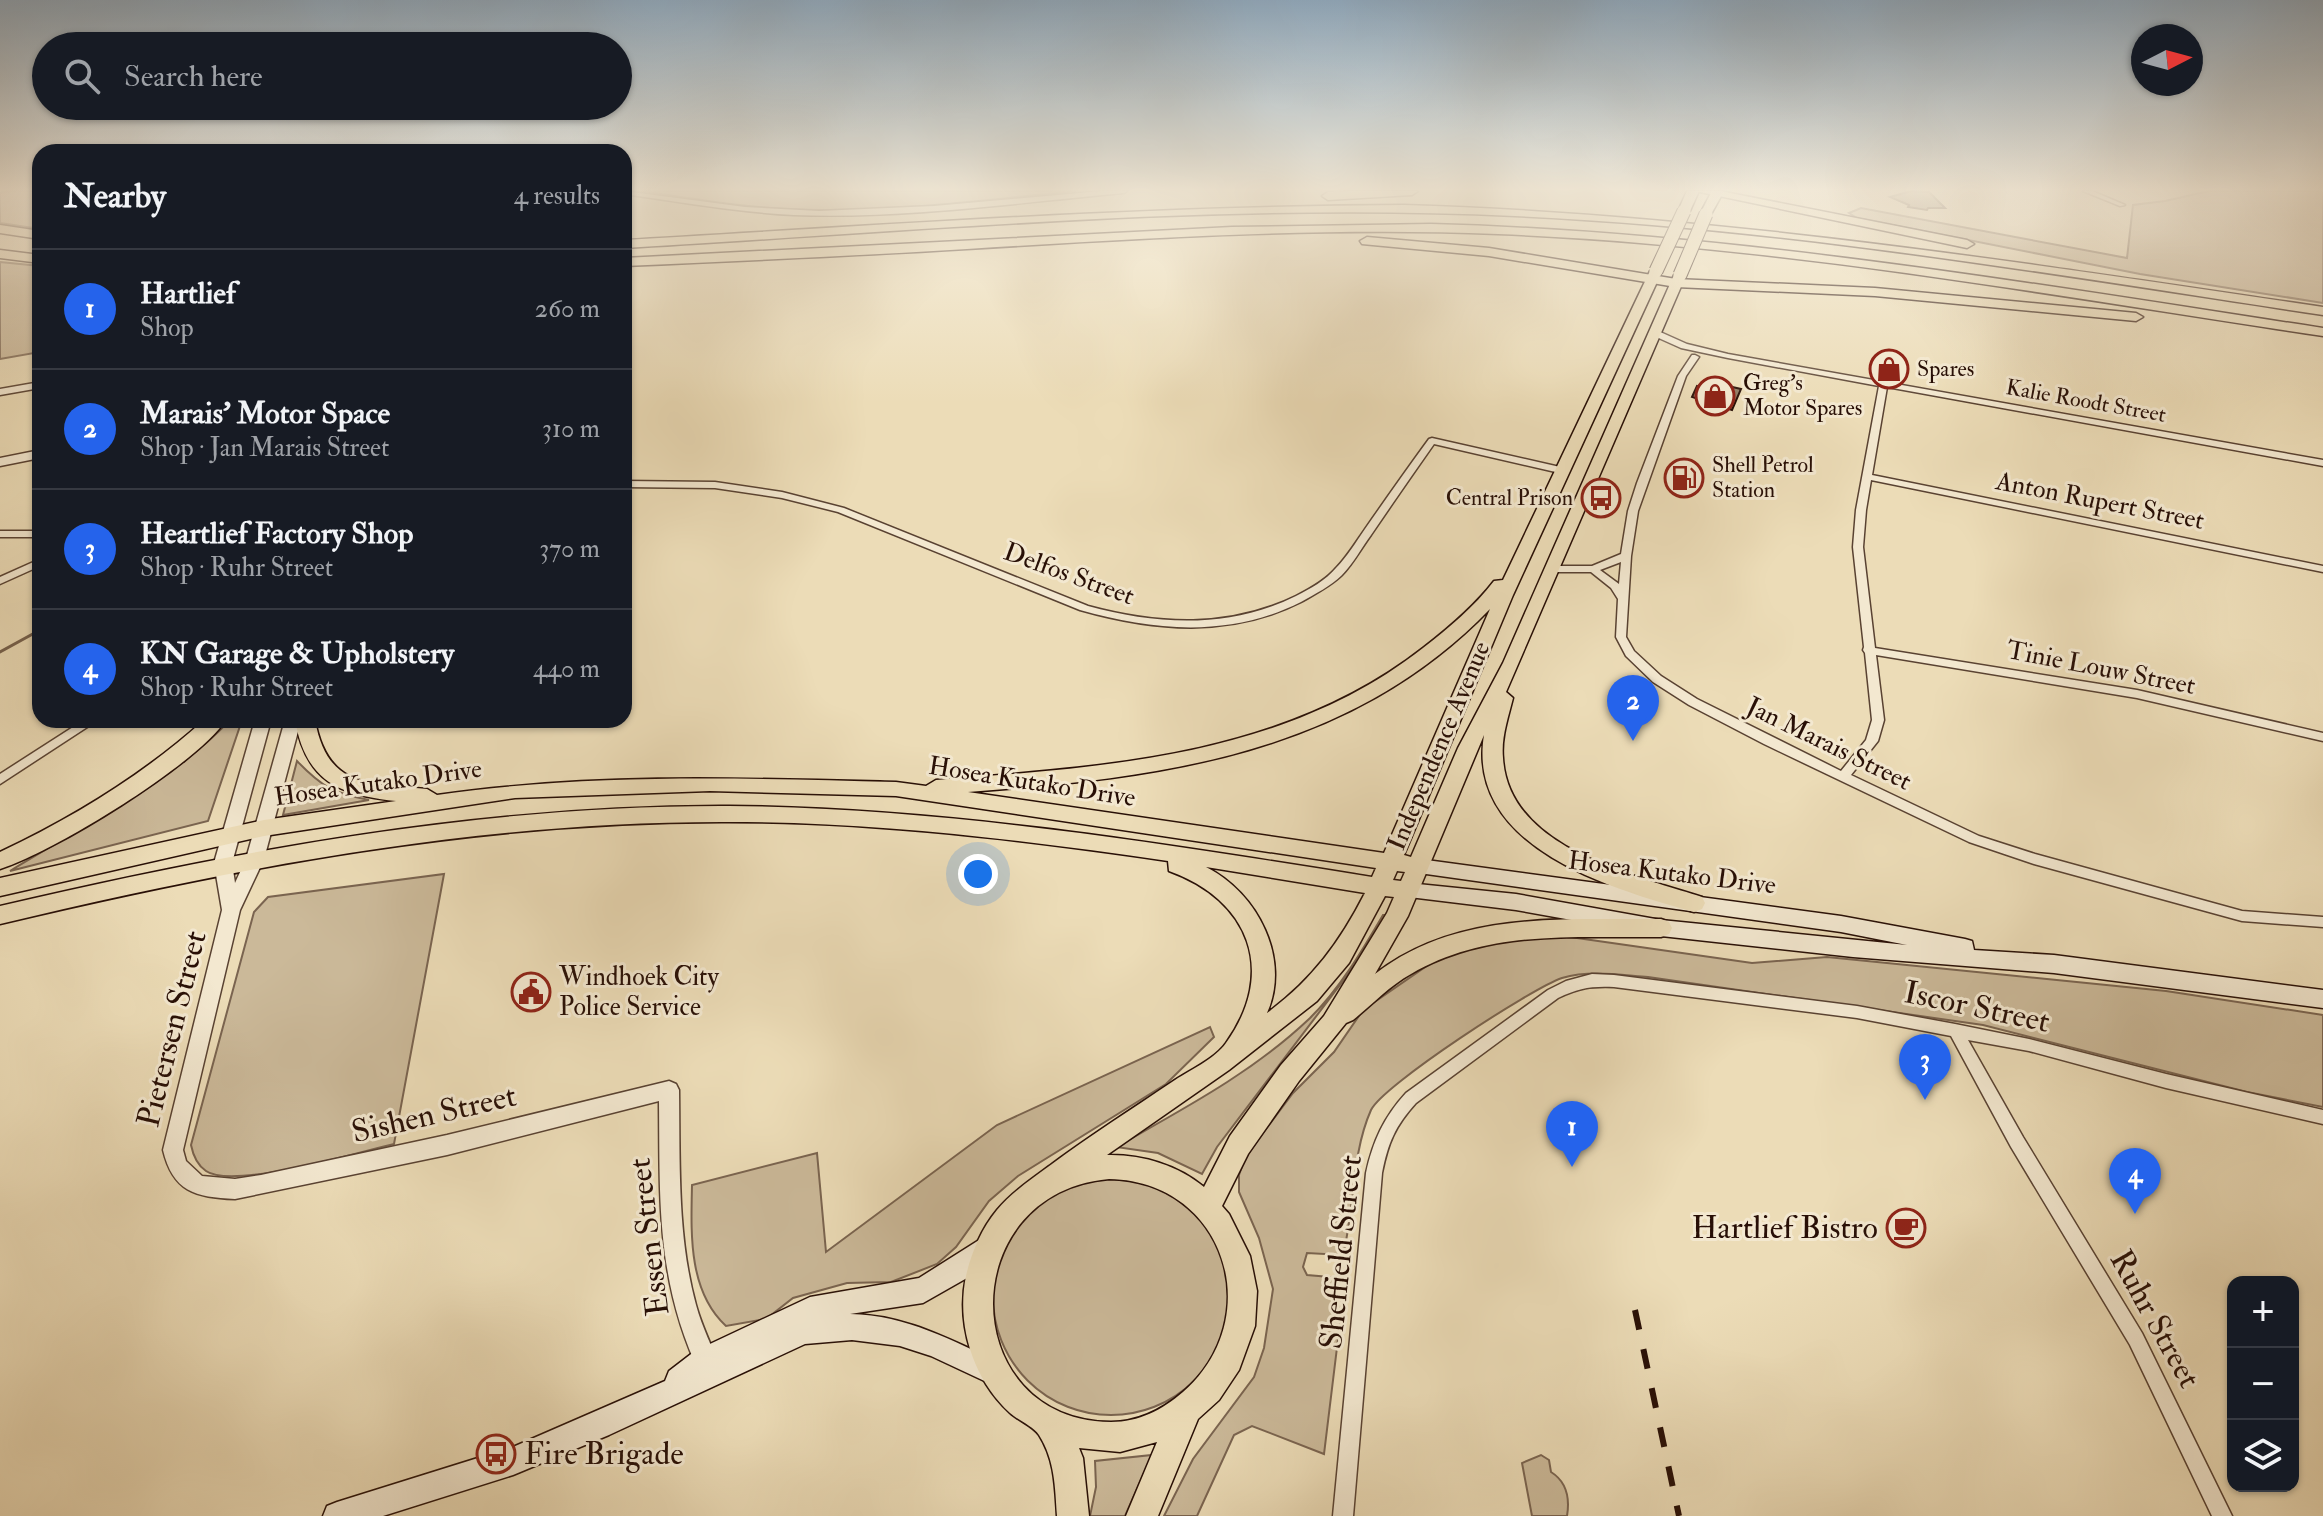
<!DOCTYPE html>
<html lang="en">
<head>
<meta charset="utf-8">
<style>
	body { margin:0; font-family:"IM FELL Double Pica",serif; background:#242831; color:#f1f3f6 }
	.controls { position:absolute; right:24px; bottom:24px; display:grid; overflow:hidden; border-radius:16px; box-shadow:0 2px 6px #0004 }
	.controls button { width:72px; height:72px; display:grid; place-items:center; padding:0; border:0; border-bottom:2px solid #363941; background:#171b24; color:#f1f3f6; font:40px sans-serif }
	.compass { position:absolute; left:2131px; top:24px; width:72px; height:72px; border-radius:50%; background:#171b24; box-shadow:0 2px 6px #0004; rotate:84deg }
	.you { position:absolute; left:978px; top:874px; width:28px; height:28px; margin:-20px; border:6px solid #fff; border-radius:50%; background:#1a73e8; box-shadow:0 0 0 12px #1a73e833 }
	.badge { display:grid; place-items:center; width:52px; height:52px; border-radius:50%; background:#2563eb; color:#fff; font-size:26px; font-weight:700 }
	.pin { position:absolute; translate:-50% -66px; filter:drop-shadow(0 2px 4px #0008) }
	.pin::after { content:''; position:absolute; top:42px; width:28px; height:24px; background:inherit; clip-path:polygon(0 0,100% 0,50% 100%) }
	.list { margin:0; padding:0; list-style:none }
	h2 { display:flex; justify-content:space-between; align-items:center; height:104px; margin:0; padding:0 32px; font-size:34px }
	h2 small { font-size:26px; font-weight:400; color:#9ea1a6 }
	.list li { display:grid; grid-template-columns:52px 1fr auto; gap:24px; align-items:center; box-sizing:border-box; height:120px; padding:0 32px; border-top:2px solid #363941 }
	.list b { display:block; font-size:30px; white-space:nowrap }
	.list p { margin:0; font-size:26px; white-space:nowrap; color:#9ea1a6 }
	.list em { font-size:26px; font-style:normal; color:#9ea1a6 }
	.icon { flex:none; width:44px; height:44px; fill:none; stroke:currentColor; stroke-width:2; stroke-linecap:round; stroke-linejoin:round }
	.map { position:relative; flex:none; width:2323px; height:1516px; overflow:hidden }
	.search { position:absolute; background:#171b24; box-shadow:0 2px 6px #0004; left:32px; top:32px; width:600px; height:88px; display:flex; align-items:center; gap:20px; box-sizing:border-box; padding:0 28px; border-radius:44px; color:#9ea1a6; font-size:30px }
	.panel { position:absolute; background:#171b24; box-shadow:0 2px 6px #0004; left:32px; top:144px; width:600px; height:584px; border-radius:24px }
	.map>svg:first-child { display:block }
	.green { fill:#cbb999; stroke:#7a6450; stroke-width:2 }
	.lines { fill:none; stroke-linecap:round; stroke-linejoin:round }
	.stream { stroke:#75604c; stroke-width:3 }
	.building { fill:#8e7a62; stroke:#280f06; stroke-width:2 }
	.minor-casing { stroke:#594232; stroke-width:3 }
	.tertiary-casing { stroke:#594232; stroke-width:3 }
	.secondary-casing { stroke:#280f06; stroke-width:3 }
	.primary-casing { stroke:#280f06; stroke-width:3 }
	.motorway-casing { stroke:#280f06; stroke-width:3 }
	.minor { fill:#f3e8d0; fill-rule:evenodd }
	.tertiary { fill:#f3e8d0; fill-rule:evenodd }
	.secondary { fill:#f3e8d0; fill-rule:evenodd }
	.primary { fill:#ecdcb7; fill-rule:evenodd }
	.motorway { fill:#ecdcb7; fill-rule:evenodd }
	.rail { stroke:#280f06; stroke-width:6; stroke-dasharray:20 20; stroke-linecap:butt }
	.primary-bridge-casing { stroke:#280f06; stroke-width:15; stroke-linecap:butt }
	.primary-bridge { stroke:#ecdcb7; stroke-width:13 }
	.labels { text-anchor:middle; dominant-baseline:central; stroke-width:6; stroke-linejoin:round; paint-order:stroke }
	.far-poi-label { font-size:22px; fill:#280f06; stroke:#f3e8d0; text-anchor:start }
	.far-street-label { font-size:22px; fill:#280f06; stroke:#f3e8d0 }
	.street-label { font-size:26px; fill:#280f06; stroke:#f3e8d0 }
	.poi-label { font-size:26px; fill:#280f06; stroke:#f3e8d0; text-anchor:start }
	.near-street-label { font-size:32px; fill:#280f06; stroke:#f3e8d0 }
	.near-poi-label { font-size:32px; fill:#280f06; stroke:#f3e8d0; text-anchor:end }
</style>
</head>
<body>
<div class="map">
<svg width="2323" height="1516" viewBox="0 0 2323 1516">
	<rect width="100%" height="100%" fill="#ecdcb7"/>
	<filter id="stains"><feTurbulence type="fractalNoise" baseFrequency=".0025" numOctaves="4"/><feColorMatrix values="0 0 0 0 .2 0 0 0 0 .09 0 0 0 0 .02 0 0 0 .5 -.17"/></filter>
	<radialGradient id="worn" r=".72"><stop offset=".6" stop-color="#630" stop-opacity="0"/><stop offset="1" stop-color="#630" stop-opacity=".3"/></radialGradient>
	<g class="green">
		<path d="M10 191H40V229L0 223V193Z"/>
		<path d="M643 191H1076C991 199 905 211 819 210 760 210 701 200 643 191Z"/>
		<path d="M2209 191H2323V303L2140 274 1857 218 1849 213 1861 208 2127 258 2133 205 2165 201Z"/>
		<path d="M0 262 40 266V352L0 359Z"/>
		<path d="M230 720H242L208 821 10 871C86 824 168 785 230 720Z"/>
		<path d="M297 761C322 787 333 793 369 800L283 815Z"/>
		<path d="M444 874 394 1144C359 1152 233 1190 206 1171 197 1165 193 1155 191 1145L254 912 268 897Z"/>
		<path d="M1383 915H1386L1368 948 1217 1147 1202 1174 1158 1153 1116 1147C1183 1109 1252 1073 1309 1019 1339 990 1362 951 1383 915Z"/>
		<path d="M1570 937 1752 963 1827 957 2166 991 2323 1015V1107L2247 1092 1983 1025 1648 977C1620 975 1590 970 1562 978 1532 988 1383 1085 1371 1110 1351 1155 1355 1208 1343 1255L1307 1253 1303 1267 1307 1275 1330 1277 1344 1290 1324 1454 1252 1426 1234 1435 1197 1516H1164L1193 1459 1254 1377 1264 1348 1273 1289 1259 1238 1239 1192V1175L1245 1158 1266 1129 1293 1093 1334 1052 1363 1010 1434 961 1471 946 1508 938Z"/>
		<path d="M1210 1027 1214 1037 1166 1084 1018 1176 989 1201 956 1247 937 1264 891 1282 847 1283 793 1298 766 1319 726 1326C688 1291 691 1233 692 1185L817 1153 826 1252 997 1125Z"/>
		<circle cx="1111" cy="1297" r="118"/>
		<path d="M1152 1455 1125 1516H1090L1096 1487 1095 1461Z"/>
		<path d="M1541 1455 1549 1460 1551 1472C1567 1482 1570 1498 1567 1516H1532L1522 1463Z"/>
	</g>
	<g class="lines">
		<path class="stream" d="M0 652 40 630"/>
	</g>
	<g class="building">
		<path d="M1911 191 1929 192 1945 208H1928L1927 210 1908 207 1909 205 1890 197Z"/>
		<path d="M1715 383 1741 389 1732 410 1692 397 1697 386 1712 390Z"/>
	</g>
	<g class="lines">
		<g class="minor-casing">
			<g id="minor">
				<path d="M624 191 745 207 819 211 934 206 1102 191H1127L1124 193C1015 203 904 219 794 215 737 212 680 202 624 194Z"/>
				<path d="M2083 191H2092L2125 205 2120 206Z"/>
				<path d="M1652 331H1658L1687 344 1728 354 2323 460V466L1887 387 1872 475 2323 566V572L1871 480 1866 510 1863 547 1875 648 2137 690 2323 733V741L2137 698 1876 655 1884 720 1878 741 1851 775 1979 836 2035 854 2242 911 2323 917V927L2242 921 2034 864 1969 842 1764 744 1689 705 1653 682 1626 656 1616 637 1618 599 1611 588 1591 572H1553L1548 569 1553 566H1592L1621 554 1628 511 1637 483 1678 376 1692 355H1695L1699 357 1686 376 1638 511 1631 556 1626 637 1634 651 1661 676 1697 699 1841 771 1866 740 1872 720 1865 653 1863 650 1864 647 1853 547 1856 510 1879 386 1728 358 1681 348 1652 335ZM1621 562 1619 584 1600 570Z"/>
				<path d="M40 382V388L0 395V389Z"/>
				<path d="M1432 438 1560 467 1565 470 1560 473 1434 444C1413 474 1392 504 1371 535 1362 547 1353 564 1342 575 1331 586 1315 594 1301 602 1230 638 1154 631 1080 610L838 512 782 498 715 488 624 487V481L715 482 782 492 844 508 1088 606C1158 625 1229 629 1296 596 1310 589 1326 580 1336 568 1347 557 1356 542 1365 529 1386 499 1407 469 1429 439Z"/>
				<rect x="0" y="531" width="40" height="6"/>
				<path d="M40 559V566L0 584V577Z"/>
				<path d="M84 720H98L0 784V774Z"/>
				<path d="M1592 974 1614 975 1857 1006 1955 1024 2029 1039 2166 1074 2323 1110V1124L2166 1088 2029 1051 1968 1040 2023 1137 2142 1333 2232 1516H2212L2130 1345 2011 1147 1951 1036 1857 1018 1614 987C1591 986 1579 988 1558 998L1416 1103C1395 1126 1388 1143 1382 1173L1353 1516H1333L1366 1173C1373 1141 1384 1117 1406 1093L1548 990 1566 981Z"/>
			</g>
		</g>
		<g class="tertiary-casing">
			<g id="tertiary">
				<path d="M40 450V458L0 466V458Z"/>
				<path d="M255 720H271L232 863 235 883 246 859 285 720H301L264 859 240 910 183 1150 186 1161 202 1176 235 1179 261 1175 447 1135 669 1081 676 1084 679 1090C680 1161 677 1236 696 1305 702 1327 712 1347 721 1368L717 1376 709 1380 701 1376C656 1282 660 1203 659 1101L447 1155 235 1199C195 1197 173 1192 163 1150L222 910 214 863Z"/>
			</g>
		</g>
		<g class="secondary-casing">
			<g id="secondary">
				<path d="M1419 859 1841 916 1965 939 1972 941 1974 950 2054 955 2323 990V1008L2054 973 1853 957 1661 936 1516 910 1401 896 1398 891 1401 886 1408 883 1516 894 1661 920 1907 945 1841 932 1419 873 1412 871 1409 866 1412 861Z"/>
				<path d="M987 1235 996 1238 999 1247 996 1256 967 1278 923 1303 850 1314C908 1315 951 1341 1002 1363L1006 1372 1002 1381 993 1385 931 1356 900 1346 852 1340 805 1344 609 1435 513 1475 383 1516H323L327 1506 337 1502 513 1447 665 1381 669 1371 695 1351 810 1297 919 1278Z"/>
			</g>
		</g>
		<g class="primary-casing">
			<g id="primary">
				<path d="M1687 191H1699L1690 211 1684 214 1678 211Z"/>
				<path d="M1712 191H1724L1710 216H1702L1700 214Z"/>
				<path d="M1656 267 1662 271 1513 595 1404 855 1411 857 1458 748 1503 663 1674 275 1680 271 1686 275 1506 692 1513 698C1508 718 1501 738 1503 758 1508 849 1634 875 1702 897L1705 903 1702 909 1694 912C1612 889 1466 848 1484 735L1408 916 1375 974C1457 910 1563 920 1661 919L1669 922 1672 928 1669 934 1661 937C1575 938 1488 929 1411 974 1389 986 1372 1005 1353 1020L1346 1023 1299 1081 1248 1154 1222 1206 1229 1214 1250 1256 1257 1291 1255 1326 1239 1370 1219 1400 1198 1419 1158 1516H1126L1157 1442 1120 1452 1079 1448 1083 1458 1089 1516H1057C1055 1487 1055 1460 1039 1435 1033 1426 1019 1421 1010 1413 973 1379 956 1325 966 1276 971 1253 982 1228 997 1210 1012 1192 1033 1178 1052 1164 1091 1135 1132 1109 1172 1082 1188 1071 1215 1059 1226 1043 1277 972 1250 900 1169 871L1168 861C1023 840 876 822 729 822 482 821 239 867 0 924V906C239 850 483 805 729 806 946 808 1159 843 1372 877L1376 868 896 796 710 791 515 798 264 836 0 896V878L264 820 396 801C338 795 306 781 295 720H315C327 788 369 784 427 789L437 795C589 773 743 778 896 782L926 786 936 780C1106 767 1284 757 1423 648 1449 628 1474 607 1494 581L1503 580 1650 271ZM1490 609 1384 853 968 792C1161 778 1349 755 1490 609ZM1206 867 1365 893C1340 942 1312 980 1267 1013 1291 959 1258 893 1206 867ZM1397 871 1405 872 1401 881 1393 880ZM1385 896 1394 897 1387 913 1324 1016 1281 1065 1230 1136 1204 1187C1178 1165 1141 1154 1107 1155L1229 1070 1317 1001 1349 963ZM1109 1179C1226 1181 1268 1318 1183 1392 1162 1410 1139 1422 1111 1422 955 1420 953 1193 1109 1179Z"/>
				<path d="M204 720H226C196 765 52 853 0 869V852C74 817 143 775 204 720Z"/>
			</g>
		</g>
		<g class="motorway-casing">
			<g id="motorway">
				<path d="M1350 191H1418L1412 195 1328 200 1322 196 1328 192Z"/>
				<path d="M1695 191H1720L1967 240 1974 244 1967 248Z"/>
				<path d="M1404 205C1713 214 2017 262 2323 307V315C2055 275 1786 228 1515 216 1218 202 920 231 624 248V240C884 225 1143 206 1404 205Z"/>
				<path d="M1431 224C1732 232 2026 283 2323 328V336C2049 295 1775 245 1498 234 1321 227 1144 238 967 249 852 256 738 261 624 266V258L1232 227Z"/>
				<path d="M0 225 40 231V239L0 233Z"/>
				<path d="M1367 237 1489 248 1676 279 1875 288 2136 313 2143 317 2136 321 1875 296 1676 287 1489 256 1362 244 1360 241Z"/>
				<path d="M0 250 40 255V263L0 258Z"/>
			</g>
		</g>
		<use href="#minor" class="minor"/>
		<use href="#tertiary" class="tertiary"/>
		<use href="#secondary" class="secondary"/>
		<use href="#primary" class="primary"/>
		<use href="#motorway" class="motorway"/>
		<path class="rail" d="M1635 1310 1679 1516"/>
		<g class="primary-bridge-casing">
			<g id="primary-bridge">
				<path d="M1656 271 1684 211"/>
				<path d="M1680 275 1706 214"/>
			</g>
		</g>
		<use href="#primary-bridge" class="primary-bridge"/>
	</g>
	<linearGradient id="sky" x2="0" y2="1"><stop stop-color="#8fa8bc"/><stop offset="0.47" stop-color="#f6efdf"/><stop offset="1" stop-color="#f6efdf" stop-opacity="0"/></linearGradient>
	<rect width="2323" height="403" fill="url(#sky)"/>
	<defs>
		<g id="shop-ring" transform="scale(2)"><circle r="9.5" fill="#f3e8d0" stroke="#8f2418" stroke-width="1.5"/><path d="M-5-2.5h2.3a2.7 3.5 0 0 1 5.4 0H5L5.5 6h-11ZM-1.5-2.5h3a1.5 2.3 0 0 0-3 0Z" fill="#8f2418"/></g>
		<g id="fuel-ring" transform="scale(2)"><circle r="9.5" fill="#f3e8d0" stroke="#8f2418" stroke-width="1.5"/><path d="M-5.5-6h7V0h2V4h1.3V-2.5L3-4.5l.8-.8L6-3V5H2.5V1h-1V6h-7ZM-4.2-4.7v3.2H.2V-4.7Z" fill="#8f2418"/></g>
		<g id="bus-ring" transform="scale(2)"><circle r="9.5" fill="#f3e8d0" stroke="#8f2418" stroke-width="1.5"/><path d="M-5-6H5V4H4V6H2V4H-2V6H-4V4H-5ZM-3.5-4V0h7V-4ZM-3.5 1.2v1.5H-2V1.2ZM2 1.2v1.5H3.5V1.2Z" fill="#8f2418"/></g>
		<g id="civic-ring" transform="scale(2)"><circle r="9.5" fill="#f3e8d0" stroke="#8f2418" stroke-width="1.5"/><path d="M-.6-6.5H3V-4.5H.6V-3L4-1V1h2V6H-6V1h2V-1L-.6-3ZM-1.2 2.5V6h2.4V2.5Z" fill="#8f2418"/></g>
		<g id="cafe-ring" transform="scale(2)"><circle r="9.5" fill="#f3e8d0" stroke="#8f2418" stroke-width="1.5"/><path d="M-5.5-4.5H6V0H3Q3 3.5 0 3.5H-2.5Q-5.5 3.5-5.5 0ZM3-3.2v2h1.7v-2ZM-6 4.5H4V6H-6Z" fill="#8f2418"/></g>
	</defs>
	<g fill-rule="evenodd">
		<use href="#shop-ring" x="1889" y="369"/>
		<use href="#shop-ring" x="1715" y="396"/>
		<use href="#fuel-ring" x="1684" y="478"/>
		<use href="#bus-ring" x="1601" y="498"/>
		<use href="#civic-ring" x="531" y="992"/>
		<use href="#cafe-ring" x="1906" y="1228"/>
		<use href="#bus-ring" x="496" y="1454"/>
	</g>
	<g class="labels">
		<g class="far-poi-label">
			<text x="1917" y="369">Spares</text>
			<text x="1743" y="383">Greg's<tspan x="1743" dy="25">Motor Spares</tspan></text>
			<text x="1712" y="465">Shell Petrol<tspan x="1712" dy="25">Station</tspan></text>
			<text x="1573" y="498" text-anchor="end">Central Prison</text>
		</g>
		<g class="far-street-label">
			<text transform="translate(2086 401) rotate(10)">Kalie Roodt Street</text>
		</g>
		<g class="street-label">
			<text transform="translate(2100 501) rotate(11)">Anton Rupert Street</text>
			<text transform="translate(1069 574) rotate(20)">Delfos Street</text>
			<text transform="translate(2101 668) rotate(11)">Tinie Louw Street</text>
			<text transform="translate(1829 744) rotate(26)">Jan Marais Street</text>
			<text transform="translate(1439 746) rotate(-67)">Independence Avenue</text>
			<text transform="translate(1032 782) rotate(9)">Hosea Kutako Drive</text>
			<text transform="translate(378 783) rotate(-8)">Hosea Kutako Drive</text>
			<text transform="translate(1672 873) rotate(7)">Hosea Kutako Drive</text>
		</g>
		<g class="poi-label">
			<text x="559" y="977">Windhoek City<tspan x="559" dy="30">Police Service</tspan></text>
		</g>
		<g class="near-street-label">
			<text transform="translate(1977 1007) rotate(12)">Iscor Street</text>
			<text transform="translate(172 1029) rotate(-76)">Pietersen Street</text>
			<text transform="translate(434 1114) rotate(-13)">Sishen Street</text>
			<text transform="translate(649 1237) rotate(-97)">Essen Street</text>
			<text transform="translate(1341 1252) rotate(-84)">Sheffield Street</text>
			<text transform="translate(2155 1319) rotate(61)">Ruhr Street</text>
		</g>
		<g class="near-poi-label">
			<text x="1878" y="1228">Hartlief Bistro</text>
			<text x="524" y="1454" text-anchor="start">Fire Brigade</text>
		</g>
	</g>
	<rect width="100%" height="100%" filter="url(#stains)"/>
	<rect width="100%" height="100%" fill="url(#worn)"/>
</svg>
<div class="controls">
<button>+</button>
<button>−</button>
<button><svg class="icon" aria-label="layers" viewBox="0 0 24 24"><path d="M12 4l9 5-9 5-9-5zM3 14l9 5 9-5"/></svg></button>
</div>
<svg class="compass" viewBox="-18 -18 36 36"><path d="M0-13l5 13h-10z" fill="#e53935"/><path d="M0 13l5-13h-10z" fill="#9ea1a6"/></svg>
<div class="you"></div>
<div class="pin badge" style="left:1572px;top:1167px">1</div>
<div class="pin badge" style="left:1633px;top:741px">2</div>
<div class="pin badge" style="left:1925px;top:1100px">3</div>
<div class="pin badge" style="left:2135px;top:1214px">4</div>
<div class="search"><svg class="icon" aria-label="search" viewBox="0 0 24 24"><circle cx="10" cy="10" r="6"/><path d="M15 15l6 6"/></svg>Search here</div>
<section class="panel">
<h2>Nearby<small>4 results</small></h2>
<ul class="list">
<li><span class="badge">1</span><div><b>Hartlief</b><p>Shop</p></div><em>260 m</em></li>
<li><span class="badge">2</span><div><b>Marais' Motor Space</b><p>Shop · Jan Marais Street</p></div><em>310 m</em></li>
<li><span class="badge">3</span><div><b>Heartlief Factory Shop</b><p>Shop · Ruhr Street</p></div><em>370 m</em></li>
<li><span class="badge">4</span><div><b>KN Garage &amp; Upholstery</b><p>Shop · Ruhr Street</p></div><em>440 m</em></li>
</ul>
</section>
</div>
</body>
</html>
